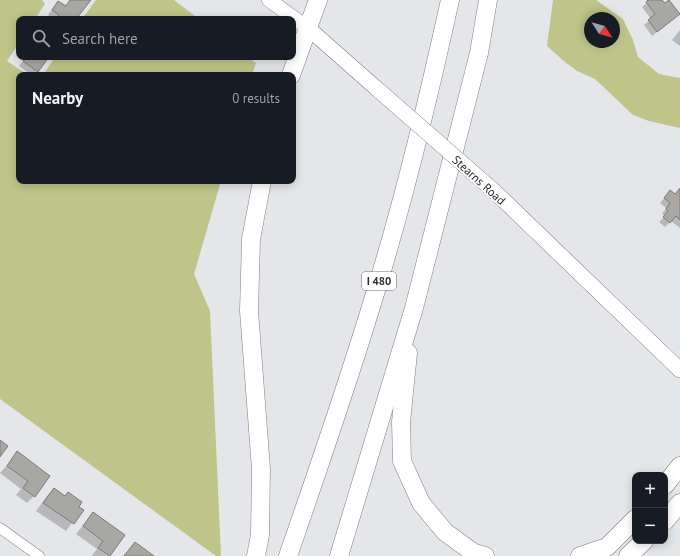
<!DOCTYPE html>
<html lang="en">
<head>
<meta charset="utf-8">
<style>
	body { margin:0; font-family:"PT Sans",sans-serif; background:#20242c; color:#f1f3f6 }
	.controls { position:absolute; right:12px; bottom:12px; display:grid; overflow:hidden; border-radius:8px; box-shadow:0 2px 10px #0003 }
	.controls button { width:36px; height:36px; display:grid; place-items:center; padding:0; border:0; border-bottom:1px solid #363941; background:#171b24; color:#f1f3f6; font:20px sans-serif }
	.compass { position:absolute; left:584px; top:12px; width:36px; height:36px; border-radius:50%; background:#171b24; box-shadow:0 2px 10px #0003; rotate:126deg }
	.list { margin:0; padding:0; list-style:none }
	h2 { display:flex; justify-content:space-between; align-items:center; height:52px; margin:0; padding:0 16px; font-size:17px }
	h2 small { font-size:13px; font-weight:400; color:#9ea1a6 }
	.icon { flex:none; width:22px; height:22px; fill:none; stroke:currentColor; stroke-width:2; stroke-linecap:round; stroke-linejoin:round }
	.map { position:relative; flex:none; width:680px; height:556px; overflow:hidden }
	.search { position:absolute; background:#171b24; box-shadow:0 2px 10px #0003; left:16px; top:16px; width:280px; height:44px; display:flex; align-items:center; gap:10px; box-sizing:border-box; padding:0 14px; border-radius:8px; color:#9ea1a6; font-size:15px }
	.panel { position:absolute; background:#171b24; box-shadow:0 2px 10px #0003; left:16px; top:72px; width:280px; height:112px; border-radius:8px }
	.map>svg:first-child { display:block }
	.green { fill:#bfc589; fill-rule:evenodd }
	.shadow { fill:#0003 }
	.building { fill:#a8a7a4; stroke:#7d7b79 }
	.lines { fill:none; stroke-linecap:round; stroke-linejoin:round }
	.minor-casing { stroke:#7e7f81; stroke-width:11 }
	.secondary-casing { stroke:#7e7f81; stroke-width:15 }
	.primary-casing { stroke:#7e7f81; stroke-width:16 }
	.motorway-casing { stroke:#7e7f81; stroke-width:19 }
	.minor { stroke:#fff; stroke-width:10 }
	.secondary { stroke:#fff; stroke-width:14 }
	.primary { stroke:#fff; stroke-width:15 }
	.motorway { stroke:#fff; stroke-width:18 }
	.primary-bridge-casing { stroke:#7e7f81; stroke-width:16; stroke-linecap:butt }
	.primary-bridge { stroke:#fff; stroke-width:15 }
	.labels { text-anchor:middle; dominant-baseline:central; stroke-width:3.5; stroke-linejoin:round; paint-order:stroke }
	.shield { fill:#fff; stroke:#6b6b6c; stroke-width:1 }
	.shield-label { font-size:11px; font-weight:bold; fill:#2b2c2d }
	.street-label { font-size:12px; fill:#2b2c2d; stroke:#fff }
</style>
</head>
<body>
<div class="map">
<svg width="680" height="556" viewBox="0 0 680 556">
	<rect width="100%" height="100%" fill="#e5e6e9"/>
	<g class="green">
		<path d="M0 0H42L45 4 35 19H19V43L7 61 28 75H19V181H221L194 274 210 311 221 556H216L0 399Z"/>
		<path d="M96 0H174L199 19H82Z"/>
		<path d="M553 0H596L623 19 633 40 638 57 659 74 680 78V128L649 121 633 115 595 79 577 71 565 62 547 46ZM590 18H614V42H590Z"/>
		<path d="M55 57H247L256 63 252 75H43Z"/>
	</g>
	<g class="shadow">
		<path d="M70 0H90L75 19H53L48 15 58 2 65 7Z"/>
		<path d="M650 0H661L674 18 652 36 644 25 651 19 642 7Z"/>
		<path d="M680 30V46L672 40Z"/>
		<path d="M26 57H48L33 75H31L19 66Z"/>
		<path d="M680 190V228L671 221 665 227 659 222 665 216 662 214 666 208 660 203 666 196 675 195Z"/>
		<path d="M18 453 34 496 27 503 16 495 21 489 0 473Z"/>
		<path d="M54 489 82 510 66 531 36 511 47 496Z"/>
		<path d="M93 513 124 536 109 556H93L92 555 97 549 76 534Z"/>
		<path d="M135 543 152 556H123Z"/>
	</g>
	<g class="building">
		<path d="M70 0H91L76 19H56L59 15 52 10 58 1 66 6Z"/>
		<path d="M648 0H662L665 3 669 0 680 14 657 32 648 20 655 14 646 2Z"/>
		<path d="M26 57H49L38 72 23 61Z"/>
		<path d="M680 188V220L676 216 670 223 663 217 668 211 666 209 670 203 664 198 670 190 675 194Z"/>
		<path d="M0 440 8 446 0 457Z"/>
		<path d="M17 451 50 476 35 497 23 488 28 481 7 466Z"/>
		<path d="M54 488 65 496 68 492 82 502 79 507 84 510 74 524 43 503Z"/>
		<path d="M93 512 125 535 110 556 98 548 103 541 83 526Z"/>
		<path d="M135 542 154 556H124Z"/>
	</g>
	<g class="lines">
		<g class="minor-casing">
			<path id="minor" d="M0 528 39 556"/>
		</g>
		<g class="secondary-casing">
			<path id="secondary" d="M269 0 308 28"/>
		</g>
		<g class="primary-casing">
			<g id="primary">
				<path d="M308 28 376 88"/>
				<path d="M494 191 680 370"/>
			</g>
		</g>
		<g class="motorway-casing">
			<g id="motorway">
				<path d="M291 75 318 0"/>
				<path d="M408 353 401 422 402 461 421 503 445 532 474 553 485 556"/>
				<path d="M665 485 680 466"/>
				<path d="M665 521 680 503"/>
				<path d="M256 556 260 535 261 469 249 311 251 239 262 181"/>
				<path d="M288 556C319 467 350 377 377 287 406 192 429 96 450 0"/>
				<path d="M339 556 414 308 479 53 488 0"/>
				<path d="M580 556 607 547 635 519"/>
				<path d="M628 556 644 541"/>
			</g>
		</g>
		<use href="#minor" class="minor"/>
		<use href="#secondary" class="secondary"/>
		<use href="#primary" class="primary"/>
		<use href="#motorway" class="motorway"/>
		<g class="primary-bridge-casing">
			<path id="primary-bridge" d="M376 88 494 191"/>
		</g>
		<use href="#primary-bridge" class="primary-bridge"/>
	</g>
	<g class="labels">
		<rect class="shield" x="362" y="272" width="34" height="18" rx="3"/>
		<g class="shield-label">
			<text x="379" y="281">I 480</text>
		</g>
		<g class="street-label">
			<text transform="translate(479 180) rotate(42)">Stearns Road</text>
		</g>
	</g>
</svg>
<div class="controls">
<button>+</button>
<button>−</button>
</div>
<svg class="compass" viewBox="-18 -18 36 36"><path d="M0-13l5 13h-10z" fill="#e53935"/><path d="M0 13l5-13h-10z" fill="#9ea1a6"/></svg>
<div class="search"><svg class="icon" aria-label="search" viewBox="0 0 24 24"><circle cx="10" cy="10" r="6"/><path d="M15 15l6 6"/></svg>Search here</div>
<section class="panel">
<h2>Nearby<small>0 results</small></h2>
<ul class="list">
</ul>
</section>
</div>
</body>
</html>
